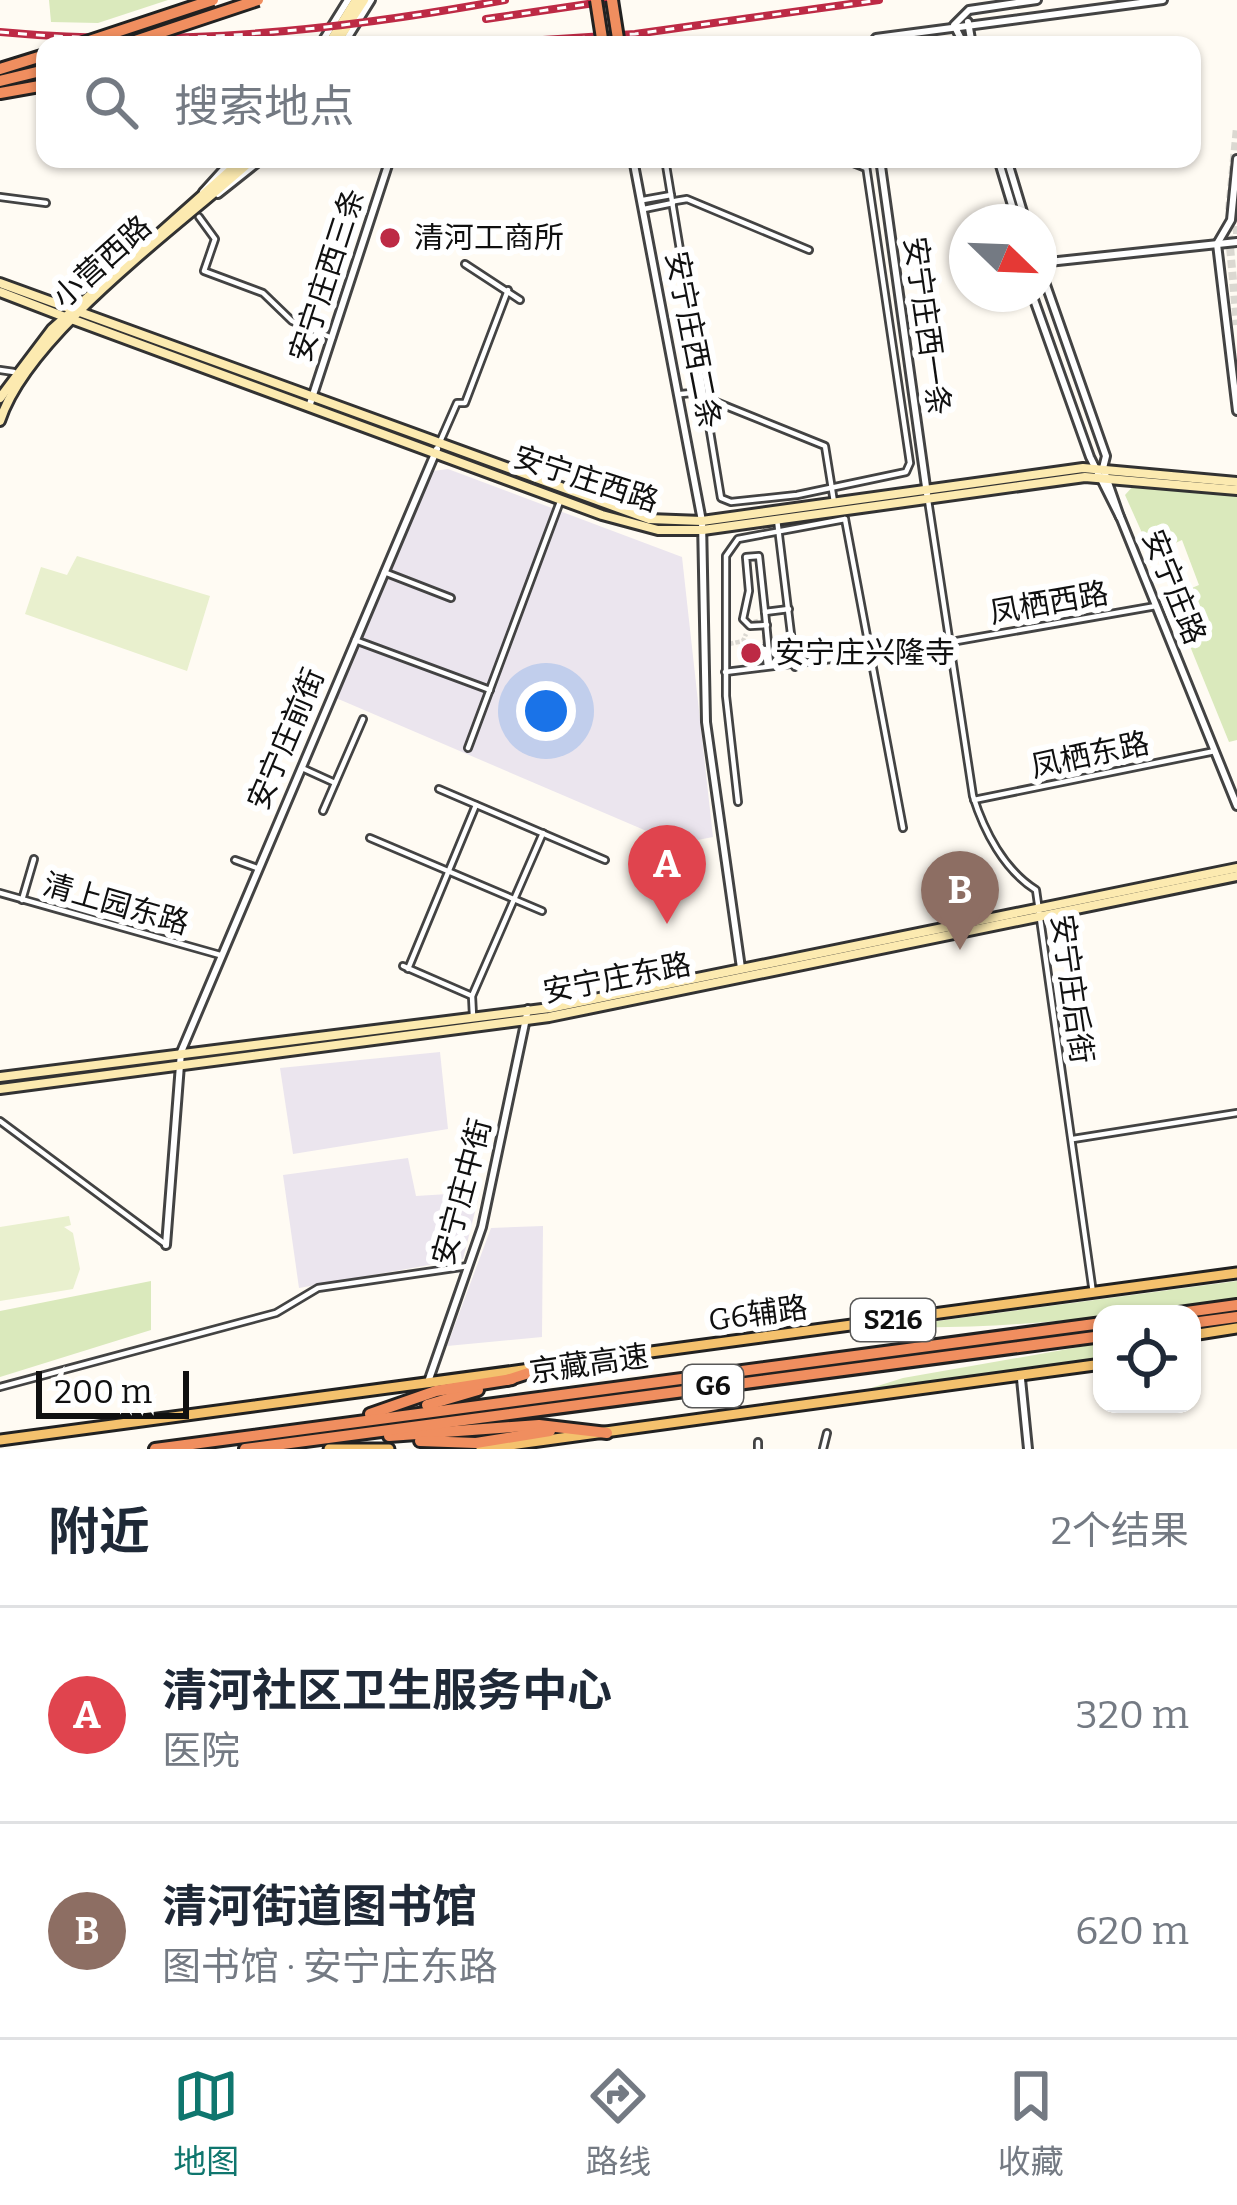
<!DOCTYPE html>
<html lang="zh">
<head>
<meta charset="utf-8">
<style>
	body { margin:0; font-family:Bitter,"Noto Sans SC",serif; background:#f6f6f7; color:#1f2937 }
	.controls { position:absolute; right:36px; bottom:36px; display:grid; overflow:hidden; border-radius:24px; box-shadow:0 3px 9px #0004 }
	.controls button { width:108px; height:108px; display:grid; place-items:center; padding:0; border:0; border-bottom:3px solid #e0e1e3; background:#fff; color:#1f2937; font:60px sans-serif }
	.compass { position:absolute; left:949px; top:204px; width:108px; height:108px; border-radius:50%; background:#fff; box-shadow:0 3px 9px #0004; rotate:113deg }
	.scale { position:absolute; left:36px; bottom:30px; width:153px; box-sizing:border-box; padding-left:12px; border:6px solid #101010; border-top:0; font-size:33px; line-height:42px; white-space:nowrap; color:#101010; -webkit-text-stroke:9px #fff; paint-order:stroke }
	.you { position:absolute; left:546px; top:711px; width:42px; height:42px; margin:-30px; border:9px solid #fff; border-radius:50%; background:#1a73e8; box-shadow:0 0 0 18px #1a73e833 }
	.badge { display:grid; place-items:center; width:78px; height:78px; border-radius:50%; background:#0f766e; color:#fff; font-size:39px; font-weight:700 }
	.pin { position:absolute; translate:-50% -99px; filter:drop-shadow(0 3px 6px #0008) }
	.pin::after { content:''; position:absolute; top:63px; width:42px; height:36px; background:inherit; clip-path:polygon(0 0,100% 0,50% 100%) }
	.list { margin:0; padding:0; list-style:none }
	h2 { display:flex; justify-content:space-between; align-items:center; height:156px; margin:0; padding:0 48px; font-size:51px }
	h2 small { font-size:39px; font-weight:400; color:#747a83 }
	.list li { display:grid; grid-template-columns:78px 1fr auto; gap:36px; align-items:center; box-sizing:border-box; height:216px; padding:0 48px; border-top:3px solid #e0e1e3 }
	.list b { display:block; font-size:45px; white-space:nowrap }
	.list p { margin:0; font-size:39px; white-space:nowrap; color:#747a83 }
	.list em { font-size:39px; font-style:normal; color:#747a83 }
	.icon { flex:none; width:66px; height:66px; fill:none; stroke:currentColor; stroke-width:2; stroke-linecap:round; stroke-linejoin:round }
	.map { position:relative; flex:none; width:1237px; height:1449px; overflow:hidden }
	.search { position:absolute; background:#fff; box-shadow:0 3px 9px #0004; left:36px; right:36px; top:36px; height:132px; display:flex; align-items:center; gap:30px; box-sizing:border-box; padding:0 42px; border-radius:24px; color:#747a83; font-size:45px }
	.sheet { height:588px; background:#fff }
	nav { display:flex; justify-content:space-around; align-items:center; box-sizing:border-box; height:168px; border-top:3px solid #e0e1e3; background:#fff; font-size:33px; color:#747a83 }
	nav a { display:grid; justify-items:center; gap:6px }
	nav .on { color:#0f766e }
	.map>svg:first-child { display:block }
	.industrial { fill:#ebe5ee }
	.green { fill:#dae9bc }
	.pitch { fill:#e9f0ce }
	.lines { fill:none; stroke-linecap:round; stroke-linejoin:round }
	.minor-tunnel { stroke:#dbd8d1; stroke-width:4.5; stroke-dasharray:4.5 2; stroke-linecap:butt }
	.secondary-tunnel { stroke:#dbd8d1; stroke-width:8; stroke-dasharray:8 4; stroke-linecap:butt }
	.minor-casing { stroke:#434343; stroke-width:10 }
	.tertiary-casing { stroke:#434343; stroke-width:12 }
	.secondary-casing { stroke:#323232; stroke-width:14 }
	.primary-casing { stroke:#212121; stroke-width:15 }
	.motorway-casing { stroke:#212121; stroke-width:16 }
	.minor { stroke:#fff; stroke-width:4.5 }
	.tertiary { stroke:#fff; stroke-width:6 }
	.secondary { stroke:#fceab0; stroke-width:8 }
	.primary { stroke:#f4c16d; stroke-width:9 }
	.motorway { stroke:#f08e5f; stroke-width:10 }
	.rail-casing { stroke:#bd2a45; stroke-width:8 }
	.rail { stroke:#fff; stroke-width:3; stroke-dasharray:9; stroke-linecap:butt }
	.motorway-bridge-casing { stroke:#212121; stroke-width:16; stroke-linecap:butt }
	.motorway-bridge { stroke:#f08e5f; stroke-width:10 }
	.poi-dot { fill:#bd2a45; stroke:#fff; stroke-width:4.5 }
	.labels { text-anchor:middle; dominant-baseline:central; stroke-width:12; stroke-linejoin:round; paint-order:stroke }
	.shield { fill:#fff; stroke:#585858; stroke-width:3 }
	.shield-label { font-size:27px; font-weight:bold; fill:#101010 }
	.poi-label { font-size:30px; fill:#101010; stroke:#fff; text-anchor:start }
	.street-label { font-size:30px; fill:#101010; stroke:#fff }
</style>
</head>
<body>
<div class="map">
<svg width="1237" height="1449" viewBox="0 0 1237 1449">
	<rect width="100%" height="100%" fill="#fffbf3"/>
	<g class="industrial">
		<path d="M448 469 682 557 713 837 677 844 336 698 433 471Z"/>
		<path d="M440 1052 448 1129 293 1154 280 1068Z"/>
		<path d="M408 1158 416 1196 480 1192 463 1259 299 1288 283 1175Z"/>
		<path d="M543 1226 542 1337 447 1346 491 1228Z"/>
	</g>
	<g class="green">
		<path d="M49 0H168L98 23 51 22Z"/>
		<path d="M1134 485 1237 496V740L1229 742 1170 597 1199 585 1182 540 1158 551 1153 542 1147 544 1125 495Z"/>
		<path d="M151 1281V1330L0 1377V1311Z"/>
		<path d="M1237 1281V1300C1120 1315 1013 1330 893 1327Z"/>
		<path d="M1102 1343V1361L852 1394 903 1378Z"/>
	</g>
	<g class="pitch">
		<path d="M77 556 210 596 187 671 25 614 41 567 67 575Z"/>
		<path d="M69 1216 71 1225 64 1227 73 1233 80 1269 73 1289 0 1301V1227Z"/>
	</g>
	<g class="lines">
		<g class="minor-tunnel">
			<path d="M754 622 758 621"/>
			<path d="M764 635 765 649"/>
			<path d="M729 644 743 641 746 634"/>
		</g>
		<g class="secondary-tunnel">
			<path d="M1229 210 1237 127"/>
			<path d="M1237 214V247"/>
			<path d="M1228 224 1237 325"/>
		</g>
		<g class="minor-casing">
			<g id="minor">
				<path d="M665 159 721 498 731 502 797 495 906 472 910 463 865 159"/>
				<path d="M843 159 866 168"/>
				<path d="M0 197 46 203"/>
				<path d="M643 200 671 195"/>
				<path d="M675 201 687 199 809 250"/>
				<path d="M644 209 673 203"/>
				<path d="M199 217 215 239 204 271 263 293 292 321 332 338"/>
				<path d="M465 264 520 300"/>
				<path d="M0 370 14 372"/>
				<path d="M681 394 702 392"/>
				<path d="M706 398 825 446 834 502"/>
				<path d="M439 444 457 403H465L508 290"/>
				<path d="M928 500 973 796C984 831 1004 870 1036 890L1093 1293"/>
				<path d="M777 519 795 667"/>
				<path d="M845 519 903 828"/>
				<path d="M384 572 451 598"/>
				<path d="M765 612 770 664"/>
				<path d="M767 625 750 626 743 619 749 591 746 557 759 556 765 612 789 609"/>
				<path d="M355 640 490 690"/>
				<path d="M951 642 1156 606"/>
				<path d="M765 649 767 666"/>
				<path d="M725 672 873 654"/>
				<path d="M468 748 561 499"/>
				<path d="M302 768 335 783"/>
				<path d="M439 789 605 860"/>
				<path d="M974 800 1215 751"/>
				<path d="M738 802 726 696V556L738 539 845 519"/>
				<path d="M323 811 363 719"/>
				<path d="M370 838 542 911"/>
				<path d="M235 860 257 868"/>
				<path d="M0 893 220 955"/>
				<path d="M22 900 34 859"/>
				<path d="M403 966 472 996"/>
				<path d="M408 969 476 805"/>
				<path d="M473 1016 472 996 543 833"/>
				<path d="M0 1121 164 1243"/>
				<path d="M1073 1139 1237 1113"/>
				<path d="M0 1387 276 1313 318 1288 468 1266"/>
				<path d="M758 1442V1449"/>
				<path d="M823 1449 827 1433"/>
			</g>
		</g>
		<g class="tertiary-casing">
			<g id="tertiary">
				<path d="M968 22 972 45"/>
				<path d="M320 45 348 0"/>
				<path d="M343 45 371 0"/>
				<path d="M871 45 876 38 1163 0"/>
				<path d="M964 45 954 25 969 10 1037 0"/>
				<path d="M633 159 702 521 706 722 741 968"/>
				<path d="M880 159 927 494"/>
				<path d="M998 159 1017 222"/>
				<path d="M1007 159 1026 222"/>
				<path d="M1237 159 1231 220 1217 244 1237 411"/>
				<path d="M203 192 233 159"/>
				<path d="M218 194 262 159"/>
				<path d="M1039 263 1237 242"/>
				<path d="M1039 265 1106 456 1103 468 1120 517"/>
				<path d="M1032 294 1090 457 1121 519 1237 806"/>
				<path d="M309 407 390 159"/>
				<path d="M166 1245 181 1052 437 449"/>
				<path d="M1021 1379 1028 1449"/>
				<path d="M428 1382 482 1227 528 1009"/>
			</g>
		</g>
		<g class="secondary-casing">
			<g id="secondary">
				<path d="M328 45 356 0"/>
				<path d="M335 45 364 0"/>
				<path d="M0 283 649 519 702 521 1083 468 1237 482"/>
				<path d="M0 292 65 317"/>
				<path d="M74 320 602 515 658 530H703L1085 477 1237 490"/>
				<path d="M0 398 52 329 243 159"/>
				<path d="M0 421C28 333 182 224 253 159"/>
				<path d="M0 1077 550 1008 1237 868"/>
				<path d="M0 1089 549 1017 1237 876"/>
			</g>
		</g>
		<g class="primary-casing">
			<g id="primary">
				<path d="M1192 1335 1237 1328"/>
				<path d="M547 1366 1237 1273"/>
				<path d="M0 1440 530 1369"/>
				<path d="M329 1449H389"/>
				<path d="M481 1449 1102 1364"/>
			</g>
		</g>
		<g class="motorway-casing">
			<g id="motorway">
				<path d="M0 69 45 55"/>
				<path d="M0 81 45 70"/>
				<path d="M0 93 45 85"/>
				<path d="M1172 1314 1237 1305"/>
				<path d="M1192 1323 1237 1317"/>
				<path d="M507 1380 550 1366"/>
				<path d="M427 1405 478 1390"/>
				<path d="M370 1414 436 1391 512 1379"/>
				<path d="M389 1436 539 1425 607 1433"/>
				<path d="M420 1441 476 1443 550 1431"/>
				<path d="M155 1449 1102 1323"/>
				<path d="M245 1449 1102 1336"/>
			</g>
		</g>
		<use href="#minor" class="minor"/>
		<use href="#tertiary" class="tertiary"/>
		<use href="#secondary" class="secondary"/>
		<use href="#primary" class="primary"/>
		<use href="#motorway" class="motorway"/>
		<g class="rail-casing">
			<g id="rail">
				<path d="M486 19 615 0"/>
				<path d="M0 32C172 48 336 31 505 0"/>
				<path d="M468 45 635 34 879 0"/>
			</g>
		</g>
		<use href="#rail" class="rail"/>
		<g class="motorway-bridge-casing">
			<g id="motorway-bridge">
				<path d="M596 0 603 45"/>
				<path d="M612 0 619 45"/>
				<path d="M77 45 213 0"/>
				<path d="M123 45 258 0"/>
			</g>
		</g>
		<use href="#motorway-bridge" class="motorway-bridge"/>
	</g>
	<g class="poi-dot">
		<circle cx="390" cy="238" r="12"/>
		<circle cx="751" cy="653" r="12"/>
	</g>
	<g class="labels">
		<g class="shield">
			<rect x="851" y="1299" width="84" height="42" rx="9"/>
			<rect x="683" y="1365" width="60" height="42" rx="9"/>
		</g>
		<g class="shield-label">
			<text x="893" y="1320">S216</text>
			<text x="713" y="1386">G6</text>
		</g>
		<g class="poi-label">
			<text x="414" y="238">清河工商所</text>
			<text x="775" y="653">安宁庄兴隆寺</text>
		</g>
		<g class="street-label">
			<text transform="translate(102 262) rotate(-42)">小营西路</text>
			<text transform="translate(327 275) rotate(-72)">安宁庄西三条</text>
			<text transform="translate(927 326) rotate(82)">安宁庄西一条</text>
			<text transform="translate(693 340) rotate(79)">安宁庄西二条</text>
			<text transform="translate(586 479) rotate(18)">安宁庄西路</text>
			<text transform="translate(1174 587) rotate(68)">安宁庄路</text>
			<text transform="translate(1049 603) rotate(-10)">凤栖西路</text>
			<text transform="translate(286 739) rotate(-67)">安宁庄前街</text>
			<text transform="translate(1090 755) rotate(-12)">凤栖东路</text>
			<text transform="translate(116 904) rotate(16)">清上园东路</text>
			<text transform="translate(617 978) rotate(-11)">安宁庄东路</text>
			<text transform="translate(1072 989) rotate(82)">安宁庄后街</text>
			<text transform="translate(462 1192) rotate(-75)">安宁庄中街</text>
			<text transform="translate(758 1314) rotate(-8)">G6辅路</text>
			<text transform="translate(589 1364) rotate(-8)">京藏高速</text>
		</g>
	</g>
</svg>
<div class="controls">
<button><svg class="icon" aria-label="locate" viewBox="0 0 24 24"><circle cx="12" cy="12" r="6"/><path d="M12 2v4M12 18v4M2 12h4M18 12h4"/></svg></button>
</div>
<svg class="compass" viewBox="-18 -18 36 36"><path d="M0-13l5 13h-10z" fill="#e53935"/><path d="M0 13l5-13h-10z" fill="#747a83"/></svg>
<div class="scale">200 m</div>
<div class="you"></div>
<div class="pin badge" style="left:667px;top:924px;background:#e0444e">A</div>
<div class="pin badge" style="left:960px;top:950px;background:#8d6e63">B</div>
<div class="search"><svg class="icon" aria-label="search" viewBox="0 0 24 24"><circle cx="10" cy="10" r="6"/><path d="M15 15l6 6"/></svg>搜索地点</div>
</div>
<section class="sheet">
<h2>附近<small>2个结果</small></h2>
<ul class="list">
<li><span class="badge" style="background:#e0444e">A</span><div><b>清河社区卫生服务中心</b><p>医院</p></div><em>320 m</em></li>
<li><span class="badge" style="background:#8d6e63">B</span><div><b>清河街道图书馆</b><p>图书馆 · 安宁庄东路</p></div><em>620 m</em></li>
</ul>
</section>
<nav>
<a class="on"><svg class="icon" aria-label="map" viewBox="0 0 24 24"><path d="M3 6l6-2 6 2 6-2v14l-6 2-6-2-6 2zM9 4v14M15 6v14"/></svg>地图</a>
<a><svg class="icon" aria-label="directions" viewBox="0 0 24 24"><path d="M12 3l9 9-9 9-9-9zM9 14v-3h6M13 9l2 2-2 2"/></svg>路线</a>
<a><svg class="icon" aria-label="saved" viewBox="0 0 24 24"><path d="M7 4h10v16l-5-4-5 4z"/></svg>收藏</a>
</nav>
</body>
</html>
